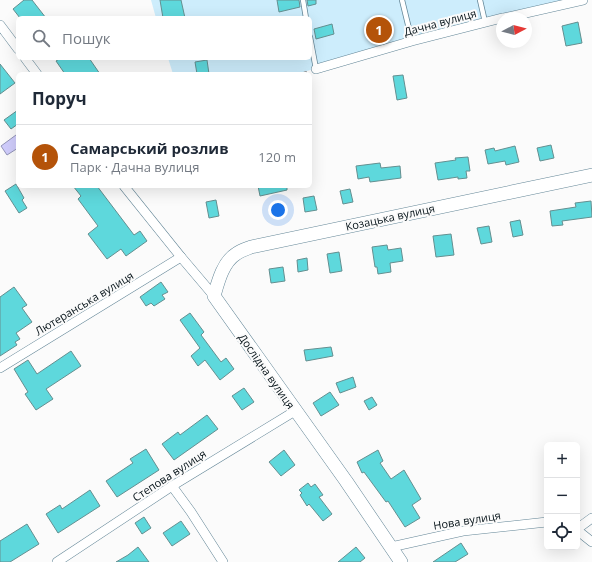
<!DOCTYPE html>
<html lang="uk">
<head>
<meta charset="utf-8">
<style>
	body { margin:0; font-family:"Open Sans",sans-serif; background:#f2f2f3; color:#1f2937 }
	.controls { position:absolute; right:12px; bottom:12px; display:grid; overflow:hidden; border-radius:6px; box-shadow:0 4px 16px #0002 }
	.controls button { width:36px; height:36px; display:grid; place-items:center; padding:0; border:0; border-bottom:1px solid #e0e1e3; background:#fff; color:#1f2937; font:20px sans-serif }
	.compass { position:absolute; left:496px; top:12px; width:36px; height:36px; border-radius:50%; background:#fff; box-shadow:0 4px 16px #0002; rotate:83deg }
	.you { position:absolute; left:278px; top:210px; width:14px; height:14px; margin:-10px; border:3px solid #fff; border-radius:50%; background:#1a73e8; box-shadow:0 0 0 6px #1a73e833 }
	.badge { display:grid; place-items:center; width:26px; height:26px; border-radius:50%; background:#b45309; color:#fff; font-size:13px; font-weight:700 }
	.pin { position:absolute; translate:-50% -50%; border:2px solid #fff; box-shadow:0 1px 4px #0006 }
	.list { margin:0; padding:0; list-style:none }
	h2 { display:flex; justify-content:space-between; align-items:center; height:52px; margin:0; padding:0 16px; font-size:17px }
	h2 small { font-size:13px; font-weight:400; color:#747a83 }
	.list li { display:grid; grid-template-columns:26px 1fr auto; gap:12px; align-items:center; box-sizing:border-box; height:64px; padding:0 16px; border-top:1px solid #e0e1e3 }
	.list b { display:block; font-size:15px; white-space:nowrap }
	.list p { margin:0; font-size:13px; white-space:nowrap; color:#747a83 }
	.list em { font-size:13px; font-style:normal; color:#747a83 }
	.icon { flex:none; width:22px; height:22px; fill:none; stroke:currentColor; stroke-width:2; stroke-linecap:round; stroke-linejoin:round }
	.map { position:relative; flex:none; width:592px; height:562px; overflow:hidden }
	.search { position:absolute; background:#fff; box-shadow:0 4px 16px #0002; left:16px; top:16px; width:296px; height:44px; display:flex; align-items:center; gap:10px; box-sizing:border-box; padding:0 14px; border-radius:6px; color:#747a83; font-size:15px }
	.panel { position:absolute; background:#fff; box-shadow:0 4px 16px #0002; left:16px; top:72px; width:296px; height:116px; border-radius:6px }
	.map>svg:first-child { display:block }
	.green { fill:#cdedfc }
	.water { fill:#d0cdfc; stroke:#9395b8 }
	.building { fill:#5ed8dc; stroke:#648f90 }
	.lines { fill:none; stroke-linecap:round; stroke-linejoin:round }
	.lane-casing { stroke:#638697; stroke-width:6 }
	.street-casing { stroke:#638697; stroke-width:10 }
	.secondary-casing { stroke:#638697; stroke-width:14 }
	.path { stroke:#7f8588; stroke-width:2; stroke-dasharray:3 3; stroke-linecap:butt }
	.lane { stroke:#fff; stroke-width:4.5 }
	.street { stroke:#fff; stroke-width:9 }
	.secondary { stroke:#fff; stroke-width:13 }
	.labels { text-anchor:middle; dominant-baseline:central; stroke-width:4; stroke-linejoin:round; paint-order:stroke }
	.street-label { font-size:11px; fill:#061319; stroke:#fbfbfb }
</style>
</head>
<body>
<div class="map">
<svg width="592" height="562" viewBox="0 0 592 562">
	<rect width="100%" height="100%" fill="#fbfbfb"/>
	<path class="green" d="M151 0H564L296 74H173L168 58H310V18H156Z"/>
	<path class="water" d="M16 135 18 138V148L7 155 1 146Z"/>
	<g class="building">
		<path d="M24 0H32L46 18H20L13 9Z"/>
		<path d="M160 0H181L185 18H163Z"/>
		<path d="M277 0H299L300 7 279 12Z"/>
		<path d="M307 0H316V4L308 6Z"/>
		<path d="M578 22 582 43 566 46 562 26Z"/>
		<path d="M332 24 334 34 316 39 314 29Z"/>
		<path d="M61 58H89L100 74H65L56 61Z"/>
		<path d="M207 60 209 74H197L195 62Z"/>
		<path d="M0 64 15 83 0 94Z"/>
		<path d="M403 75 407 98 397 100 393 76Z"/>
		<path d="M18 110V124L11 129 4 120Z"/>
		<path d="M551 145 554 158 540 161 537 148Z"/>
		<path d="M515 146 519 162 506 165 505 161 488 164 485 150 494 148 495 151Z"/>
		<path d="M468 157 470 171H466L467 178 458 179V177L438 180 435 163 456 160 455 158Z"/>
		<path d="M380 163 381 168 400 166 401 178 370 182 369 177 358 179 356 166Z"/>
		<path d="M16 184 24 198 22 200 27 208 19 213 5 191Z"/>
		<path d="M73 186H97L134 235 140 231 147 241 126 256 121 249 107 259 88 234 98 226 78 199 81 196Z"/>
		<path d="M258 186H287V190L260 196Z"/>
		<path d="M350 189 353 202 343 204 340 191Z"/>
		<path d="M314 196 317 210 305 212 303 198Z"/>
		<path d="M216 200 219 216 209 218 206 202Z"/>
		<path d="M591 201 592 217 562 221 563 225 552 226 550 211 576 207 575 203Z"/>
		<path d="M520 220 523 235 513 237 510 222Z"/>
		<path d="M489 226 492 242 481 244 477 228Z"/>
		<path d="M451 234 454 255 436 257 433 236Z"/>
		<path d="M387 245 388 250 401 248 403 261 390 263 391 272 378 274 377 267H375L372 247Z"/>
		<path d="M339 252 342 271 330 273 327 254Z"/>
		<path d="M307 258 308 270 298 272 297 260Z"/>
		<path d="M283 267 285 281 271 283 269 269Z"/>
		<path d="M161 282 168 292 162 295 165 299 154 306 151 303 146 306 140 297Z"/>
		<path d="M14 287 27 305 22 308 32 322 16 333 20 339 15 342 17 345 0 356V297Z"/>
		<path d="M190 313 204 332 201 335 221 362 226 358 234 369 220 380 205 360 198 366 191 356 200 348 180 320Z"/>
		<path d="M331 347 333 356 306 361 304 350Z"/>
		<path d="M71 351 81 366 46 389 53 399 36 410 25 394 28 392 14 369 28 360 37 374Z"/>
		<path d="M353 377 356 387 340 393 336 383Z"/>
		<path d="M244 388 254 402 242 410 232 396Z"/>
		<path d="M330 392 339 405 321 416 313 403Z"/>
		<path d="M372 397 377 405 369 410 364 401Z"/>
		<path d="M207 415 218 429 174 460 162 444 178 432 180 435Z"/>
		<path d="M146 449 159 470 117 497 106 481 133 463 130 459Z"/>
		<path d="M284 450 295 465 281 476 269 462Z"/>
		<path d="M378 450 383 461 380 463 391 479 404 470 421 499 412 505 420 518 405 527 388 501 386 502 364 472 362 473 357 462Z"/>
		<path d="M308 483 311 487 315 484 323 495 319 497 332 514 323 521 309 504 307 506 300 495 302 493 299 490Z"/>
		<path d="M90 490 100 506 58 533 46 514 60 505 62 509Z"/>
		<path d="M144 517 151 528 142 534 135 523Z"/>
		<path d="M181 521 190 534 172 546 163 533Z"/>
		<path d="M27 524 39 544 10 562H0V541Z"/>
		<path d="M461 543 468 554 455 562H433Z"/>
		<path d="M138 547 149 562H116L128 555Z"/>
		<path d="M356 547 365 558 360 562H338Z"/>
	</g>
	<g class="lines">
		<g class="lane-casing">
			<g id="lane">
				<path d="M303 0 306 18"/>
				<path d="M402 0 412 41"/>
				<path d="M480 0 485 22"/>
				<path d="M310 37 316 69"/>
			</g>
		</g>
		<g class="street-casing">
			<g id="street">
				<path d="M504 18 583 0"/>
				<path d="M0 25 18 49"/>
				<path d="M25 58 37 74"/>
				<path d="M316 69 412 41 502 18"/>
				<path d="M124 186 181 257 214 296"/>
				<path d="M0 368 181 257"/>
				<path d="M172 486 191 512 223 562"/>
				<path d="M577 529 592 518"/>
				<path d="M577 530 592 542"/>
				<path d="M391 547 463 531 547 522"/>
				<path d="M57 562 172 486 295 411"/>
			</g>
		</g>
		<g class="secondary-casing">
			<path id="secondary" d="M401 562 346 481 214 296C218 282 223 262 236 254 240 251 246 249 251 247L592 175"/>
		</g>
		<path class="path" d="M298 74 307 72"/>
		<use href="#lane" class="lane"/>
		<use href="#street" class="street"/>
		<use href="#secondary" class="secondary"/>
	</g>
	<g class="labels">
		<g class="street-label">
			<text transform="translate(440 22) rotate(-15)">Дачна вулиця</text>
			<text transform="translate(390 217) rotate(-12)">Козацька вулиця</text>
			<text transform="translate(84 303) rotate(-31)">Лютеранська вулиця</text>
			<text transform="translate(267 371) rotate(55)">Дослідна вулиця</text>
			<text transform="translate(169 475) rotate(-33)">Степова вулиця</text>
			<text transform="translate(467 520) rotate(-9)">Нова вулиця</text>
		</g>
	</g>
</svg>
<div class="controls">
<button>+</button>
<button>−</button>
<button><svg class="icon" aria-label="locate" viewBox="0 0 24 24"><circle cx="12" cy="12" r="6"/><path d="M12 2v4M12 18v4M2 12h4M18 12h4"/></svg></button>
</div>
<svg class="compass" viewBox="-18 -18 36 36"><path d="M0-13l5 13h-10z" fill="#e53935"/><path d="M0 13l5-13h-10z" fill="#747a83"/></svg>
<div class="you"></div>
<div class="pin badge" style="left:379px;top:30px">1</div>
<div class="search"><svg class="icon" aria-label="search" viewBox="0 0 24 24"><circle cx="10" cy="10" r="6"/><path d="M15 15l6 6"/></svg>Пошук</div>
<section class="panel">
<h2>Поруч<small></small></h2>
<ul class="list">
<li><span class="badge">1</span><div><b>Самарський розлив</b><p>Парк · Дачна вулиця</p></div><em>120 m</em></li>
</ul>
</section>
</div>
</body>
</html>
